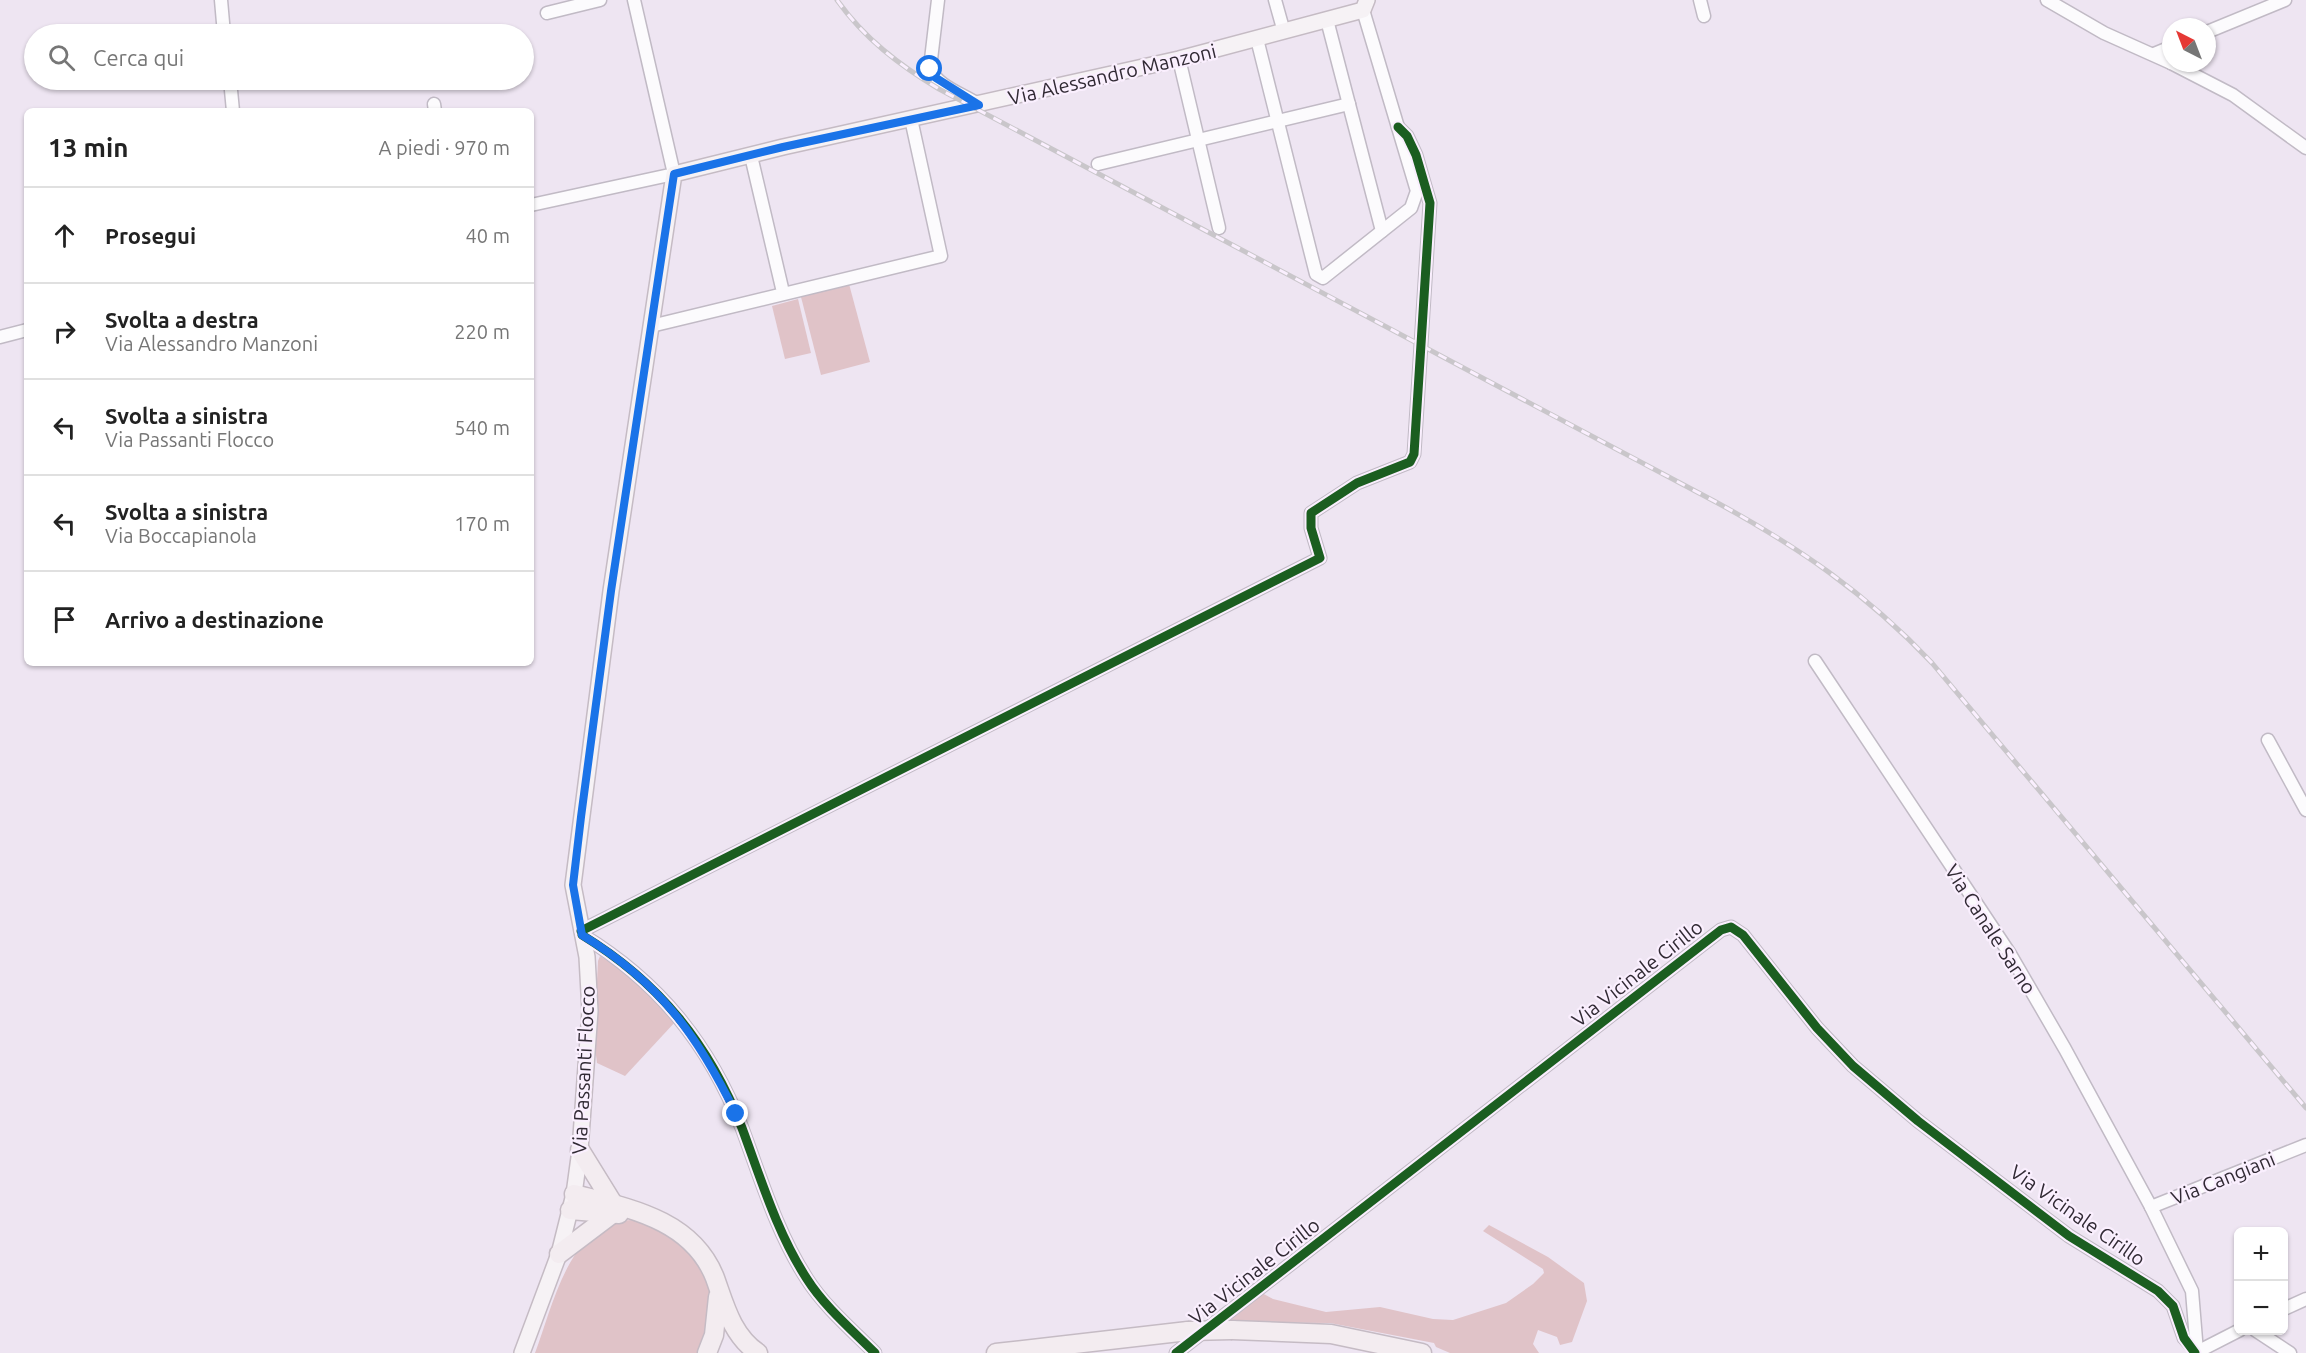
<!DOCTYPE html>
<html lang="it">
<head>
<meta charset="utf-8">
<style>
	body { margin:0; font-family:Ubuntu,sans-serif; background:#f6f6f6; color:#222 }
	.controls { position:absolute; right:18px; bottom:18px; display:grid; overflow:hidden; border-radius:9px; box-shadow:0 2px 4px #0004 }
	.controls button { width:54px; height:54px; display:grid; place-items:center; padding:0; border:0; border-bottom:2px solid #e0e0e0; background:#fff; color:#222; font:30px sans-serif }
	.compass { position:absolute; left:2162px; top:18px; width:54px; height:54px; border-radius:50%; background:#fff; box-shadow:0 2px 4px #0004; rotate:318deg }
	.stop { position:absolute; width:18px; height:18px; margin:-14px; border:4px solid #1a73e8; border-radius:50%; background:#fff }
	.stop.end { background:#1a73e8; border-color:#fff; box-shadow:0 2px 6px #0008 }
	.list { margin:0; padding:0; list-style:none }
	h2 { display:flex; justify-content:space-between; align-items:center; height:78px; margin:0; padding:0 24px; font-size:26px }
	h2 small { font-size:20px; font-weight:400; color:#767676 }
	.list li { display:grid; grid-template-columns:39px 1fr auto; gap:18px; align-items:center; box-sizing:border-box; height:96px; padding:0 24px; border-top:2px solid #e0e0e0 }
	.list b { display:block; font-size:22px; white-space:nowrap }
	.list p { margin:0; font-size:20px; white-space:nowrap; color:#767676 }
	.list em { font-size:20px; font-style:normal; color:#767676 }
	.icon { flex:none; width:33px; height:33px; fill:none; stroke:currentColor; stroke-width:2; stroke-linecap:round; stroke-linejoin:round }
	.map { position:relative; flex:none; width:2306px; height:1353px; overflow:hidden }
	.search { position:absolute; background:#fff; box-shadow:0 2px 4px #0004; left:24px; top:24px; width:510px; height:66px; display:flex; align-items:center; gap:15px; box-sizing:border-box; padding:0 21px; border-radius:33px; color:#767676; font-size:22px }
	.panel { position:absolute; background:#fff; box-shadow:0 2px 4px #0004; left:24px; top:108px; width:510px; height:558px; border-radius:9px }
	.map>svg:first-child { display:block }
	.green { fill:#e0c3c8 }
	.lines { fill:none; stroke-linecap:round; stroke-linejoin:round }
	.minor-casing { stroke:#c1bac5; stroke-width:15 }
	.major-casing { stroke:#c5bbc4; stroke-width:18 }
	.highway-casing { stroke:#c5bbc4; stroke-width:21 }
	.minor { stroke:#fcfbfd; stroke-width:12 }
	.major { stroke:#f6f2f5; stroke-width:15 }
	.highway { stroke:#f3ecf0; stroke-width:18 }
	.rail-casing { stroke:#c9c6ca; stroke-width:5 }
	.rail { stroke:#faeffe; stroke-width:3; stroke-dasharray:9; stroke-linecap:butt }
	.highway-bridge-casing { stroke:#c5bbc4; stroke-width:21; stroke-linecap:butt }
	.highway-bridge { stroke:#f3ecf0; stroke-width:18 }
	.cycleway-casing { stroke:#faeffe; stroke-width:13 }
	.cycleway { stroke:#1b5e20; stroke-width:9 }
	.route { stroke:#1a73e8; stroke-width:8 }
	.labels { text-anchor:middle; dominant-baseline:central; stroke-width:4.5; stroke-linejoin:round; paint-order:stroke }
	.street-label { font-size:20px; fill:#312a34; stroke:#faeffe }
</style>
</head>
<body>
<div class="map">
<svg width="2306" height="1353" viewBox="0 0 2306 1353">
	<rect width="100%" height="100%" fill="#eee5f2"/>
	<g class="green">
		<path d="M849 284 870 362 821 375 801 297Z"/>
		<path d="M798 299 811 353 785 359 772 306Z"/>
		<path d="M600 956 636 979 676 1021 625 1076 597 1063 594 1040 598 961Z"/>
		<path d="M637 1220 680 1239 701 1264 712 1295 702 1353H535C554 1303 570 1217 637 1220Z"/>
		<path d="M1489 1225 1548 1257 1584 1283 1587 1301 1572 1342 1560 1345 1557 1337 1538 1330 1533 1344 1539 1353H1450L1436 1347 1434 1343 1330 1323 1228 1322 1227 1320 1262 1293 1273 1299 1326 1312 1380 1307 1433 1319 1453 1320 1506 1303 1533 1284 1544 1273 1543 1269 1483 1231Z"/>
	</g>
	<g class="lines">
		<g class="minor-casing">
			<g id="minor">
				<path d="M221 0 224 34"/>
				<path d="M938 0 930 68C937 87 964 94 979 105"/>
				<path d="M1275 0 1284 32"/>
				<path d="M1700 0 1704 16"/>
				<path d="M2047 0 2104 33 2171 63"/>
				<path d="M547 13 600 0"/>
				<path d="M1327 20 1382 231"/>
				<path d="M2207 32 2285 0"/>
				<path d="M1257 39 1316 274 1323 278 1411 208 1417 191 1363 10"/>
				<path d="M2154 54 2171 47"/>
				<path d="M1179 59 1219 228"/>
				<path d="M2171 63 2233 95 2306 148"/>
				<path d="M230 80 233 111"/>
				<path d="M434 104 435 111"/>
				<path d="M751 156 782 288"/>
				<path d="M1098 164 1349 104"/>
				<path d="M531 205 674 174 634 0"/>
				<path d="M651 326 941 256 911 119"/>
				<path d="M0 337 27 330"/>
				<path d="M1815 661 2010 954 2065 1049 2151 1207"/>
				<path d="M2268 740 2306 810"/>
				<path d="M581 931 1320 558 1311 528V513L1357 483 1410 462 1414 454 1430 203 1416 155 1407 136 1398 127"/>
				<path d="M582 935C659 982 709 1044 742 1128 761 1179 777 1233 807 1279 824 1306 852 1330 875 1353"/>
				<path d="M2284 1309 2306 1299"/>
				<path d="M2255 1330 2290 1353"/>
				<path d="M2197 1352 2192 1291 2151 1207 2306 1145"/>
				<path d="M1176 1353 1721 930 1731 927 1743 935 1817 1028 1853 1066 1918 1121 2069 1236 2158 1291 2173 1306 2184 1338 2197 1352"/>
				<path d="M2195 1353 2240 1330"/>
			</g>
		</g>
		<g class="major-casing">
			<path id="major" d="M522 1353 559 1254 574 1194 580 1150 590 1011 587 957 573 885 611 591 674 174 783 147 1179 59 1363 10 1367 0"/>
		</g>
		<g class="highway-casing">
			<g id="highway">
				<path d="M580 1150 614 1205"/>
				<path d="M574 1194C628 1208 692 1219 715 1278 725 1306 732 1335 758 1353"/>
				<path d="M570 1210 619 1214"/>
				<path d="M559 1254 612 1214"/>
				<path d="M1232 1330 1331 1334 1422 1353"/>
				<path d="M707 1353 714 1335 718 1297"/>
				<path d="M996 1353 1188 1331"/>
			</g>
		</g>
		<use href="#minor" class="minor"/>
		<use href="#major" class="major"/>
		<use href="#highway" class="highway"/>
		<g class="rail-casing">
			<path id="rail" d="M837 0C864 38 899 65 939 89L1714 501C1797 546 1866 593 1932 663L2306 1108"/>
		</g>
		<use href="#rail" class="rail"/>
		<g class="highway-bridge-casing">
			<path id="highway-bridge" d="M1188 1331 1232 1330"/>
		</g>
		<use href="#highway-bridge" class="highway-bridge"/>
		<g class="cycleway-casing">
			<g id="cycleway">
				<path d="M581 931 1320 558 1311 528V513L1357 483 1410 462 1414 454 1430 203 1416 155 1407 136 1398 127"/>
				<path d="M582 935C659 982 709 1044 742 1128 761 1179 777 1233 807 1279 824 1306 852 1330 875 1353"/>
				<path d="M1176 1353 1721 930 1731 927 1743 935 1817 1028 1853 1066 1918 1121 2069 1236 2158 1291 2173 1306 2184 1338 2195 1353"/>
			</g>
		</g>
		<use href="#cycleway" class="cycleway"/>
	</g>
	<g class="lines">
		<path class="route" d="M736 1114C697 1034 659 982 582 935L573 885 581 817 611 591 674 174 783 147 979 105 936 78 930 69"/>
	</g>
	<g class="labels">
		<g class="street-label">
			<text transform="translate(1112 74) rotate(-13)">Via Alessandro Manzoni</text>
			<text transform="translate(1991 929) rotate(57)">Via Canale Sarno</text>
			<text transform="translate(1637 973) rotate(-38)">Via Vicinale Cirillo</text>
			<text transform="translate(583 1070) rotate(-87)">Via Passanti Flocco</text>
			<text transform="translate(2223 1178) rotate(-22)">Via Cangiani</text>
			<text transform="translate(2078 1215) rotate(35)">Via Vicinale Cirillo</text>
			<text transform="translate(1254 1271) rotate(-38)">Via Vicinale Cirillo</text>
		</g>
	</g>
</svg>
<div class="controls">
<button>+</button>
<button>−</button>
</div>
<svg class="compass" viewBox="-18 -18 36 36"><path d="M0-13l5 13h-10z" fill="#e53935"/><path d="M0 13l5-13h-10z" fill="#767676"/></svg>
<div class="stop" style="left:930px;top:69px"></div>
<div class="stop end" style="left:736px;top:1114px"></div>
<div class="search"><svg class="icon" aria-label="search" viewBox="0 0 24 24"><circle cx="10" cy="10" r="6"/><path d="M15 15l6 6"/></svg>Cerca qui</div>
<section class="panel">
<h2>13 min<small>A piedi · 970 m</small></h2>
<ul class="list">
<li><svg class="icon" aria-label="ahead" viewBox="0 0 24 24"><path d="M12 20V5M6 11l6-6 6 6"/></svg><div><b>Prosegui</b></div><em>40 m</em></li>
<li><svg class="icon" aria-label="right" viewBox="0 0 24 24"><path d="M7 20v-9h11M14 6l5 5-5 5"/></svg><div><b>Svolta a destra</b><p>Via Alessandro Manzoni</p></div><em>220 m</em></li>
<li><svg class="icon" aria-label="left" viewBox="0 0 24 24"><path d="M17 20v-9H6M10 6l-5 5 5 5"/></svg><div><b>Svolta a sinistra</b><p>Via Passanti Flocco</p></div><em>540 m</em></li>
<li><svg class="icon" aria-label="left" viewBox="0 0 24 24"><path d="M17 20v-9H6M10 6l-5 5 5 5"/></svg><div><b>Svolta a sinistra</b><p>Via Boccapianola</p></div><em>170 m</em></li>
<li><svg class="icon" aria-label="arrive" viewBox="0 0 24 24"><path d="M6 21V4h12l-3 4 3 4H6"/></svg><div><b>Arrivo a destinazione</b></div></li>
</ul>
</section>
</div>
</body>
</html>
